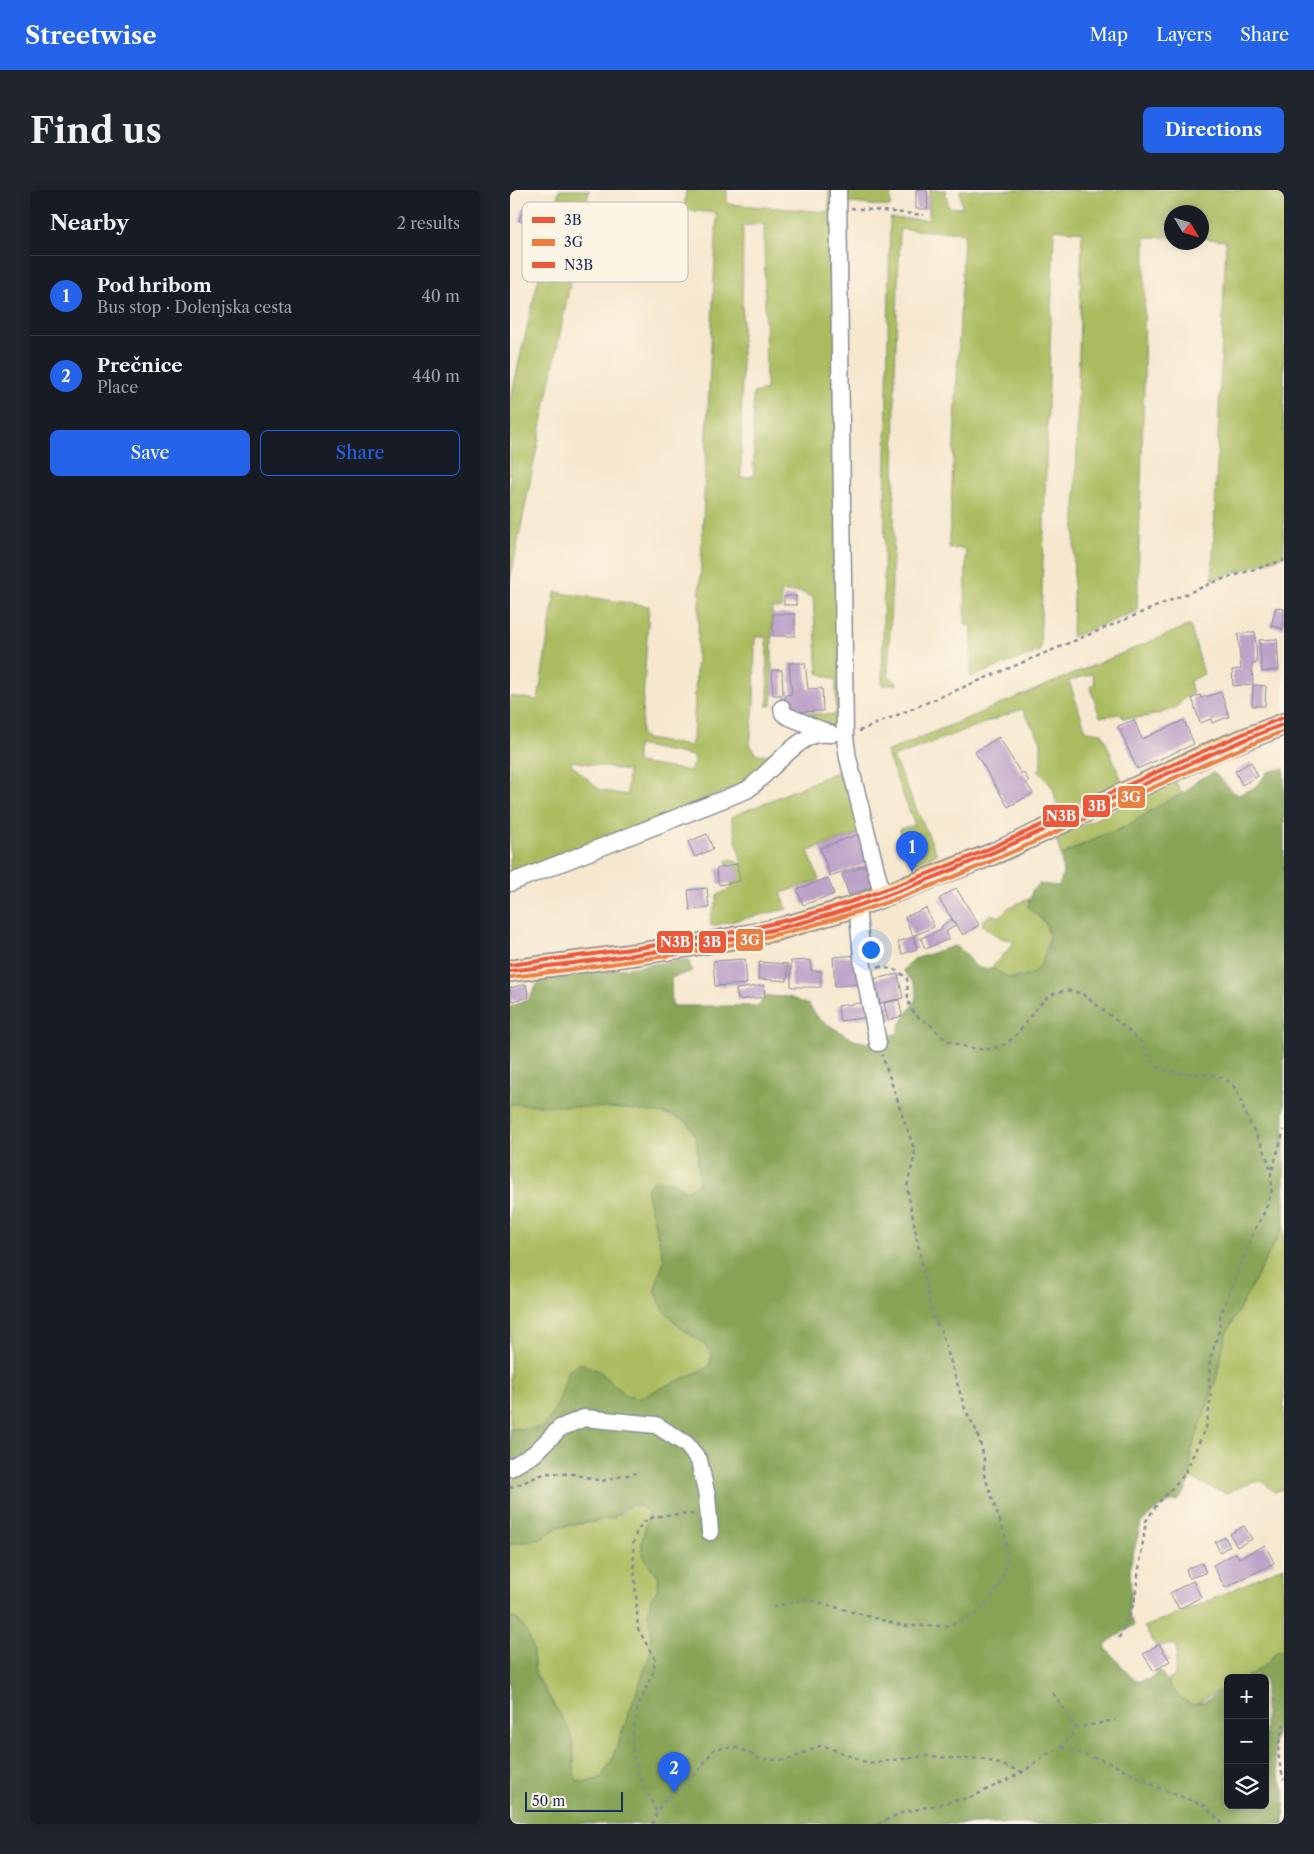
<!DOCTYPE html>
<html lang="en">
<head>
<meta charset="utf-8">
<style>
	body { margin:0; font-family:"Libre Caslon Text",serif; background:#20242c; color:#f1f3f6 }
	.controls { position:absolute; right:15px; bottom:15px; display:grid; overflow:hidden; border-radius:8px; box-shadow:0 2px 12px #0003 }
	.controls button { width:45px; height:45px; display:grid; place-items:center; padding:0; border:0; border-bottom:1px solid #363941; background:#171b24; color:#f1f3f6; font:25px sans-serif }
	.compass { position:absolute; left:654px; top:15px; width:45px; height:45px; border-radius:50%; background:#171b24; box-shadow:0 2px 12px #0003; rotate:128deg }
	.scale { position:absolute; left:15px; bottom:12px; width:98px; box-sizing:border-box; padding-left:5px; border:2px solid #1b2f5e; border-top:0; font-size:14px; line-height:18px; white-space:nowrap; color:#1b2f5e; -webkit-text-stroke:4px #fcf5e5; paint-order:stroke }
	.you { position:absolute; left:360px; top:759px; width:18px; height:18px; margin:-12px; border:4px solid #fff; border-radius:50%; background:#1a73e8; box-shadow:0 0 0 8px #1a73e833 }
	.badge { display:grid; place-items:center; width:32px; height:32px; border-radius:50%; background:#2563eb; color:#fff; font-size:16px; font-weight:700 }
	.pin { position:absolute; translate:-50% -41px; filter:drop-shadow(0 1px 2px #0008) }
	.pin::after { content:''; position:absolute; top:26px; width:18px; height:15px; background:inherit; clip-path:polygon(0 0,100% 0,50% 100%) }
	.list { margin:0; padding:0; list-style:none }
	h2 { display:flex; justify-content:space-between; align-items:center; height:65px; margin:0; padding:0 20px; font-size:21px }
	h2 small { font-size:16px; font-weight:400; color:#9ea1a6 }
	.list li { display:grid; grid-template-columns:32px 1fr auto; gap:15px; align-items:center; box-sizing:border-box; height:80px; padding:0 20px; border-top:1px solid #363941 }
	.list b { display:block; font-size:19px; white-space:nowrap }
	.list p { margin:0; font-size:16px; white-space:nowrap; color:#9ea1a6 }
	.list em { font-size:16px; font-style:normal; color:#9ea1a6 }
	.actions { display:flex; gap:10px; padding:15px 20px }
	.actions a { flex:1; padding:11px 0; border:1px solid #2563eb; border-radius:8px; text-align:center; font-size:18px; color:#2563eb }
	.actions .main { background:#2563eb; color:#fff }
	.icon { flex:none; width:28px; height:28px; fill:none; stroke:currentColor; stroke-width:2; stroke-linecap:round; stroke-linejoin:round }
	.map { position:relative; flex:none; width:774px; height:1634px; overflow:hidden; border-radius:8px }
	header { display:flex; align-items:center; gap:30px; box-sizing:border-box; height:70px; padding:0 25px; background:#2563eb; color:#fff }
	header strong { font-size:24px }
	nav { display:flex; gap:28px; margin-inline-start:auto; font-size:18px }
	.intro { display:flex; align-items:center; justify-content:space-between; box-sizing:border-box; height:120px; padding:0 30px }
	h1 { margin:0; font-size:35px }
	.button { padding:12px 22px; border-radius:8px; background:#2563eb; color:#fff; font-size:18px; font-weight:700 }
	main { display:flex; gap:30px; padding:0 30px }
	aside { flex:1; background:#171b24; border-radius:8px; box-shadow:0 2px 12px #0003 }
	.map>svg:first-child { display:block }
	.green { fill:#aabc5f; stroke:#62765e; fill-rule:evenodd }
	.forest { fill:#87a456; stroke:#516a5a }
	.building { fill:#bca1c8 }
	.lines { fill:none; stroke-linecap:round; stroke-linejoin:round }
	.minor-casing { stroke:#888c96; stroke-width:19 }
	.major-casing { stroke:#888c96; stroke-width:24 }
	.path { stroke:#888c96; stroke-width:2.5; stroke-dasharray:4 4; stroke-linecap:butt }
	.minor { stroke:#fff; stroke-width:16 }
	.major { stroke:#fbbd6e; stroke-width:21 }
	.bus-1-casing { stroke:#fcf5e5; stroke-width:8 }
	.bus-2-casing { stroke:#fcf5e5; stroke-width:8 }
	.bus-3-casing { stroke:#fcf5e5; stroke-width:8 }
	.bus-1 { stroke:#ec593a; stroke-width:4 }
	.bus-2 { stroke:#ea7f46; stroke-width:4 }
	.bus-3 { stroke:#ec593a; stroke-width:4 }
	.key { fill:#fcf5e5; stroke:#b8babc; stroke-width:1 }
	.key-label { font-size:14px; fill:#1b2f5e }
	.line-badge { stroke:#fcf5e5; stroke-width:2 }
	.badge-label { font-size:14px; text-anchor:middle; font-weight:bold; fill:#fff }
</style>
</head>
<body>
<header>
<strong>Streetwise</strong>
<nav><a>Map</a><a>Layers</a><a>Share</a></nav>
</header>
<div class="intro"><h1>Find us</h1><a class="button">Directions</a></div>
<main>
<aside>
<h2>Nearby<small>2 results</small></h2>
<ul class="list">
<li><span class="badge">1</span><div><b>Pod hribom</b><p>Bus stop · Dolenjska cesta</p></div><em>40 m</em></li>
<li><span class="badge">2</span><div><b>Prečnice</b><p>Place</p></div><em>440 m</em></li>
</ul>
<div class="actions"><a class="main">Save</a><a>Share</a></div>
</aside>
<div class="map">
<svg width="774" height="1634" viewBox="0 0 774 1634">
	<rect width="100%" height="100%" fill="#fcf5e5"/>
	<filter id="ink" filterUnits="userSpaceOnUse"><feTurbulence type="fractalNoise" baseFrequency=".02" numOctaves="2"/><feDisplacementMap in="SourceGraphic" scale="10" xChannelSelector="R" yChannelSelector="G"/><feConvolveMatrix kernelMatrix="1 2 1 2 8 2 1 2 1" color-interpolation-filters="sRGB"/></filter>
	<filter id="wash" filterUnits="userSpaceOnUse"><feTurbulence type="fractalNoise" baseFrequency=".0096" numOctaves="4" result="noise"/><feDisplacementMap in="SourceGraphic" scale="20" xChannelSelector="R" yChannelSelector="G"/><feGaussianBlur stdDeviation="1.12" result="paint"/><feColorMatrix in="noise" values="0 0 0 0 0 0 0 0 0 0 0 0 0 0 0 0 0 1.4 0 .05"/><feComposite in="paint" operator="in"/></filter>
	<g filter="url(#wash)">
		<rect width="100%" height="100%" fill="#f6e8cf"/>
		<g class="green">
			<path d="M49 0H79L0 391V211Z"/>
			<path d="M176 0H217V14L319 22V0H324L330 534 326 538 281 522 326 525V490L308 483 303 408 291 402H271L272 418H262V516H256L258 509 256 447H245L244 515 240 554 246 564 268 565 234 594 0 688V506L28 510 45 402 139 416 131 544 137 549 180 556 183 548 207 23 174 20ZM254 34 256 200 243 203 244 286 231 288 233 36ZM127 555 183 566 184 573 180 581 127 573ZM62 571 118 581 117 605 90 600 61 574Z"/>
			<path d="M332 0H381L380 17 332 12Z"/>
			<path d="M419 0H436L438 17 452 18 450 0H774V366L702 390 716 51 692 48V22H662L661 47H635L634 196 627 421 562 447 572 42 544 39 530 461 461 487 462 436 455 434 456 362 453 358 439 359 454 43 390 39 385 183 384 344 378 485 388 494 372 495 380 28 419 30Z"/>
			<path d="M680 435 694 484 680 491 683 504C670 508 672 514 665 518 648 525 631 529 613 528L611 524 590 527 580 497 585 493 582 484 559 491 576 541 592 543 612 591 548 620 543 598 528 580 531 579V551L512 519 383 567 427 664 403 674 389 639 405 635 376 562Z"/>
			<path d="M336 578 354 642 298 661 309 690 271 703 277 719 201 736C198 721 208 717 207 705L222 698 216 671 221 669 232 675 221 627Z"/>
			<path d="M665 591 673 604C652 613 633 628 612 638 592 648 570 653 551 666L546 648Z"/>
			<path d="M519 709 518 717 536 734 539 748 531 776 524 784 499 788 481 778 503 754V750C490 750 483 743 473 736V730L481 724 489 727 499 717Z"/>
			<path d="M5 913C59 919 128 910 178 932L187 951 189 993 177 1001 160 992 136 1000 154 1070 145 1100 153 1119 171 1138 194 1154 202 1165 199 1177 127 1209 117 1206 89 1181 57 1182C50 1214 43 1248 3 1238L0 1239V914Z"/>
			<path d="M774 1035V1299L764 1302 752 1291 744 1292 715 1303 680 1288 681 1262 706 1190 716 1144Z"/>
			<path d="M120 1314 135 1318 139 1325C129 1359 127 1360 149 1388L147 1401 141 1409 138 1423 141 1438V1462L101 1572 91 1588 78 1592 67 1591 63 1583 65 1568 43 1513 25 1483 23 1461 8 1429 0 1426V1354L29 1350 48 1337 86 1332 113 1323Z"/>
			<path d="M774 1376V1459C766 1463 764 1466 759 1472 747 1485 734 1488 718 1488V1496L683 1515C672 1510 662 1503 657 1491L665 1486 667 1455H645L634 1437 690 1415Z"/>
		</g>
		<path class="forest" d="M774 578V1035L716 1144 706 1190 681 1262 680 1288 675 1302 668 1311 660 1312 647 1319 631 1333 620 1376 621 1406 618 1423 624 1435 598 1452 595 1457 621 1487 630 1491 639 1489 650 1480C659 1496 666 1507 683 1515L697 1510 718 1496V1615H755V1488H736L758 1473 765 1463 774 1459V1517L764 1551 765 1571 774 1600V1634H0V1426C13 1431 22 1449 23 1463 24 1469 23 1477 25 1482 31 1501 54 1525 61 1546 66 1562 61 1579 67 1591L78 1592 91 1588 101 1572 141 1462V1438L138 1423 141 1409 147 1401 149 1388C127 1360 129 1359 139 1325 134 1316 130 1315 120 1314L104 1328 48 1337 29 1350 0 1354V1303L6 1278 0 1272V1239H29C47 1223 52 1205 57 1182L70 1173 89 1181 117 1206 127 1209 199 1177 202 1165 194 1154 171 1138 153 1119 145 1100 154 1070 136 1000 144 990 160 992 177 1001 189 993 187 951 178 932 163 925 117 919 0 914V817L19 809 29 791 178 769 182 781 161 788 162 816H247L257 806 279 807 299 815 310 830 344 850 358 853 388 843C389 827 412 814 405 796 403 791 396 785 393 780L404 769 444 756C461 764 456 769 466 776 472 780 474 778 481 778 487 779 492 786 498 787 527 795 545 759 537 736 534 729 523 722 518 717L522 701 529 694 549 696 553 684 551 666 592 645 611 639 658 610 673 604 688 590 703 583C716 590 714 598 729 605L745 597 758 582Z"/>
		<g id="blocks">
			<g class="building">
				<path d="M406 0H417L418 19H406Z"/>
				<path d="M13 18 20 21 16 33 9 31Z"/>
				<rect x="274" y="406" width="12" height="9"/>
				<path d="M766 417 774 419V439L761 436Z"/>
				<rect x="263" y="424" width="22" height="22"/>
				<path d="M745 442 747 473 742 474 743 494 723 496 722 480 731 479 728 444Z"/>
				<path d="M767 449 769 480 752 482 749 450Z"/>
				<path d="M279 473H295L298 499 312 498 313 521 276 522 275 505 282 504Z"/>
				<path d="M262 480H272L273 505H263Z"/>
				<path d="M743 495 756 496 755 516H742Z"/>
				<path d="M711 502 719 527 702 533 701 529 690 533 682 508 690 505 691 508Z"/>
				<path d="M624 530 632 549 674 530 684 554 627 579 608 536Z"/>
				<path d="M489 547 511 584 513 582 519 591 516 593 523 603 498 617 465 562Z"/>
				<path d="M741 572 748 586 732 595 725 581Z"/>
				<path d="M352 643 361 672 320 686 310 658Z"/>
				<path d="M197 644 203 659 185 667 178 652Z"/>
				<path d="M227 674 230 691 209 695 206 679Z"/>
				<path d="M360 674 367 695 339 705 332 684Z"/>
				<path d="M318 688 324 704 293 715 287 699Z"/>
				<path d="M197 698 199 718 180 720 178 700Z"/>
				<path d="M446 698 469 735 453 745 429 709Z"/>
				<path d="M416 718 424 737 403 746 395 727Z"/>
				<path d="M441 729 446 735 436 742 439 749 415 759 411 748 432 739 431 737Z"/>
				<path d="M403 747 407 759 392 764 388 752Z"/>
				<path d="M349 765 351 794 325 796 323 767Z"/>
				<path d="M235 769 237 794 205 796 203 771Z"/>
				<path d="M301 770V781H311V797H281V771Z"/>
				<path d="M249 772 278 774 277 791 248 789Z"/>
				<path d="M388 784 393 808 370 813 364 789Z"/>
				<path d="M16 794 19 807 2 811 0 798Z"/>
				<path d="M254 795 255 807 228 810 226 799Z"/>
				<path d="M389 810 392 826 378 830 374 813Z"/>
				<path d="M357 812 359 827 330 831 328 816Z"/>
				<path d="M734 1336 742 1349 727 1357 720 1344Z"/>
				<path d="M715 1347 720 1356 710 1362 705 1352Z"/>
				<path d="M755 1355 764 1373 715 1398 703 1375 726 1363 729 1368Z"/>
				<path d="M692 1373 696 1383 679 1388 676 1379Z"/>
				<path d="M683 1391 691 1407 669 1419 660 1403Z"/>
				<path d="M649 1454 660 1471 644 1481 633 1464Z"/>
			</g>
		</g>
	</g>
	<g filter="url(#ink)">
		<use href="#blocks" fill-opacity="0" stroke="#888c96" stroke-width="1"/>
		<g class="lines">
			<g class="minor-casing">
				<g id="minor">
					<path d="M328 0 335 547 338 568 373 708"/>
					<path d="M272 518 273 523 277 526 321 544"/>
					<path d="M0 693 237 600C257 585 283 552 304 545 309 543 315 544 320 544"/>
					<path d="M347 716 353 776 368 853"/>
					<path d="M0 1278 24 1264 50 1238 74 1228 146 1235 176 1254 189 1270 197 1306 200 1342"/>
				</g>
			</g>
			<g class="major-casing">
				<path id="major" d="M0 781 128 764 209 751 266 740 347 716 488 662 707 560 774 534"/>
			</g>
			<g class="path">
				<path d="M341 18 414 25"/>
				<path d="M349 541 707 391 774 370"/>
				<path d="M368 776 388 781 397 788C398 799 396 816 405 824 411 830 420 833 426 840 437 853 442 853 458 857 518 872 513 805 555 801 559 800 567 802 570 803 579 808 627 846 632 854 637 862 638 869 646 876 665 889 704 878 719 892 730 901 731 914 736 925 746 947 757 959 761 984"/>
				<path d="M0 1298 36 1283 63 1284 92 1291 126 1283"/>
				<path d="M263 1417 296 1409 394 1436H437L469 1423 489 1396 497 1372 495 1346 474 1284V1267L467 1242 455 1219 431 1140 422 1126 397 997 405 964 403 956 372 865"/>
				<path d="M609 1448 624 1413 636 1331 648 1313 674 1285 696 1237 701 1208 699 1193 700 1170 709 1141 710 1126 744 1041 755 1021 762 999 761 984 774 940"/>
				<path d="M543 1503 566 1538"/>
				<path d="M774 1534C766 1557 767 1567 774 1590"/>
				<path d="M552 1557 600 1573 649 1598 695 1616 713 1634"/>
				<path d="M146 1621 129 1585 123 1563V1542L128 1517 143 1482 145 1469 128 1439 123 1355C129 1321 150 1327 179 1323L185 1326"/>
				<path d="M142 1634 151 1614 189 1580 205 1558H229L250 1569 278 1570 312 1555 358 1573 418 1566 451 1569 471 1568 513 1582"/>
				<path d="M368 1634 391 1623 462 1607 513 1582 534 1566 552 1557 566 1538 605 1530"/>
			</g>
			<use href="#minor" class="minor"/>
			<use href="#major" class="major"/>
			<g class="bus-1-casing">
				<path id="bus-1" d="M0 781C117 766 235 754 347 716 494 666 630 590 774 534"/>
			</g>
			<g class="bus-2-casing">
				<path id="bus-2" d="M1 787C118 772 235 759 347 722 495 675 630 597 774 541"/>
			</g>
			<g class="bus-3-casing">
				<path id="bus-3" d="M0 775C116 759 235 748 346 710 393 693 442 676 487 655 582 613 675 566 772 528"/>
			</g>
			<use href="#bus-1" class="bus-1"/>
			<use href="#bus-2" class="bus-2"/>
			<use href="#bus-3" class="bus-3"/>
		</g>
	</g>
	<rect x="12" y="12" width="166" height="80" rx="8" class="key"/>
	<rect x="22" y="27" width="23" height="6" fill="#ec593a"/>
	<rect x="22" y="49" width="23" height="7" fill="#ea7f46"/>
	<rect x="22" y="72" width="23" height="6" fill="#ec593a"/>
	<g class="key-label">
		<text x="54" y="35">3B</text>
		<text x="54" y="57">3G</text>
		<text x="54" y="80">N3B</text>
	</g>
	<g class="line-badge">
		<rect x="607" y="595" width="29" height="24" rx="5" fill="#ea7f46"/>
		<rect x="572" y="604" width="29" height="24" rx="5" fill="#ec593a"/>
		<rect x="532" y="614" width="38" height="24" rx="5" fill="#ec593a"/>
		<rect x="225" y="738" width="29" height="24" rx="5" fill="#ea7f46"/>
		<rect x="188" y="740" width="29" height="24" rx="5" fill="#ec593a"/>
		<rect x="146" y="740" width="38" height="24" rx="5" fill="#ec593a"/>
	</g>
	<g class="badge-label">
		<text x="621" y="612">3G</text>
		<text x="587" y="621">3B</text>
		<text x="551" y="631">N3B</text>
		<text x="240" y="755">3G</text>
		<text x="202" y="757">3B</text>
		<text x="165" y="757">N3B</text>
	</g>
</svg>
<div class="controls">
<button>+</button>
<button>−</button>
<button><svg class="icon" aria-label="layers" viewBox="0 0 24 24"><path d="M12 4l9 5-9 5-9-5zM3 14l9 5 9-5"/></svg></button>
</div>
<svg class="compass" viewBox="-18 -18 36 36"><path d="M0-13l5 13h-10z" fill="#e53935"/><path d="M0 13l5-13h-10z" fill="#9ea1a6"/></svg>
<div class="scale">50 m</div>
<div class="you"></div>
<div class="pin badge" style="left:402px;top:682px">1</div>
<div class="pin badge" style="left:164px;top:1603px">2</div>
</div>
</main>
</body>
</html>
